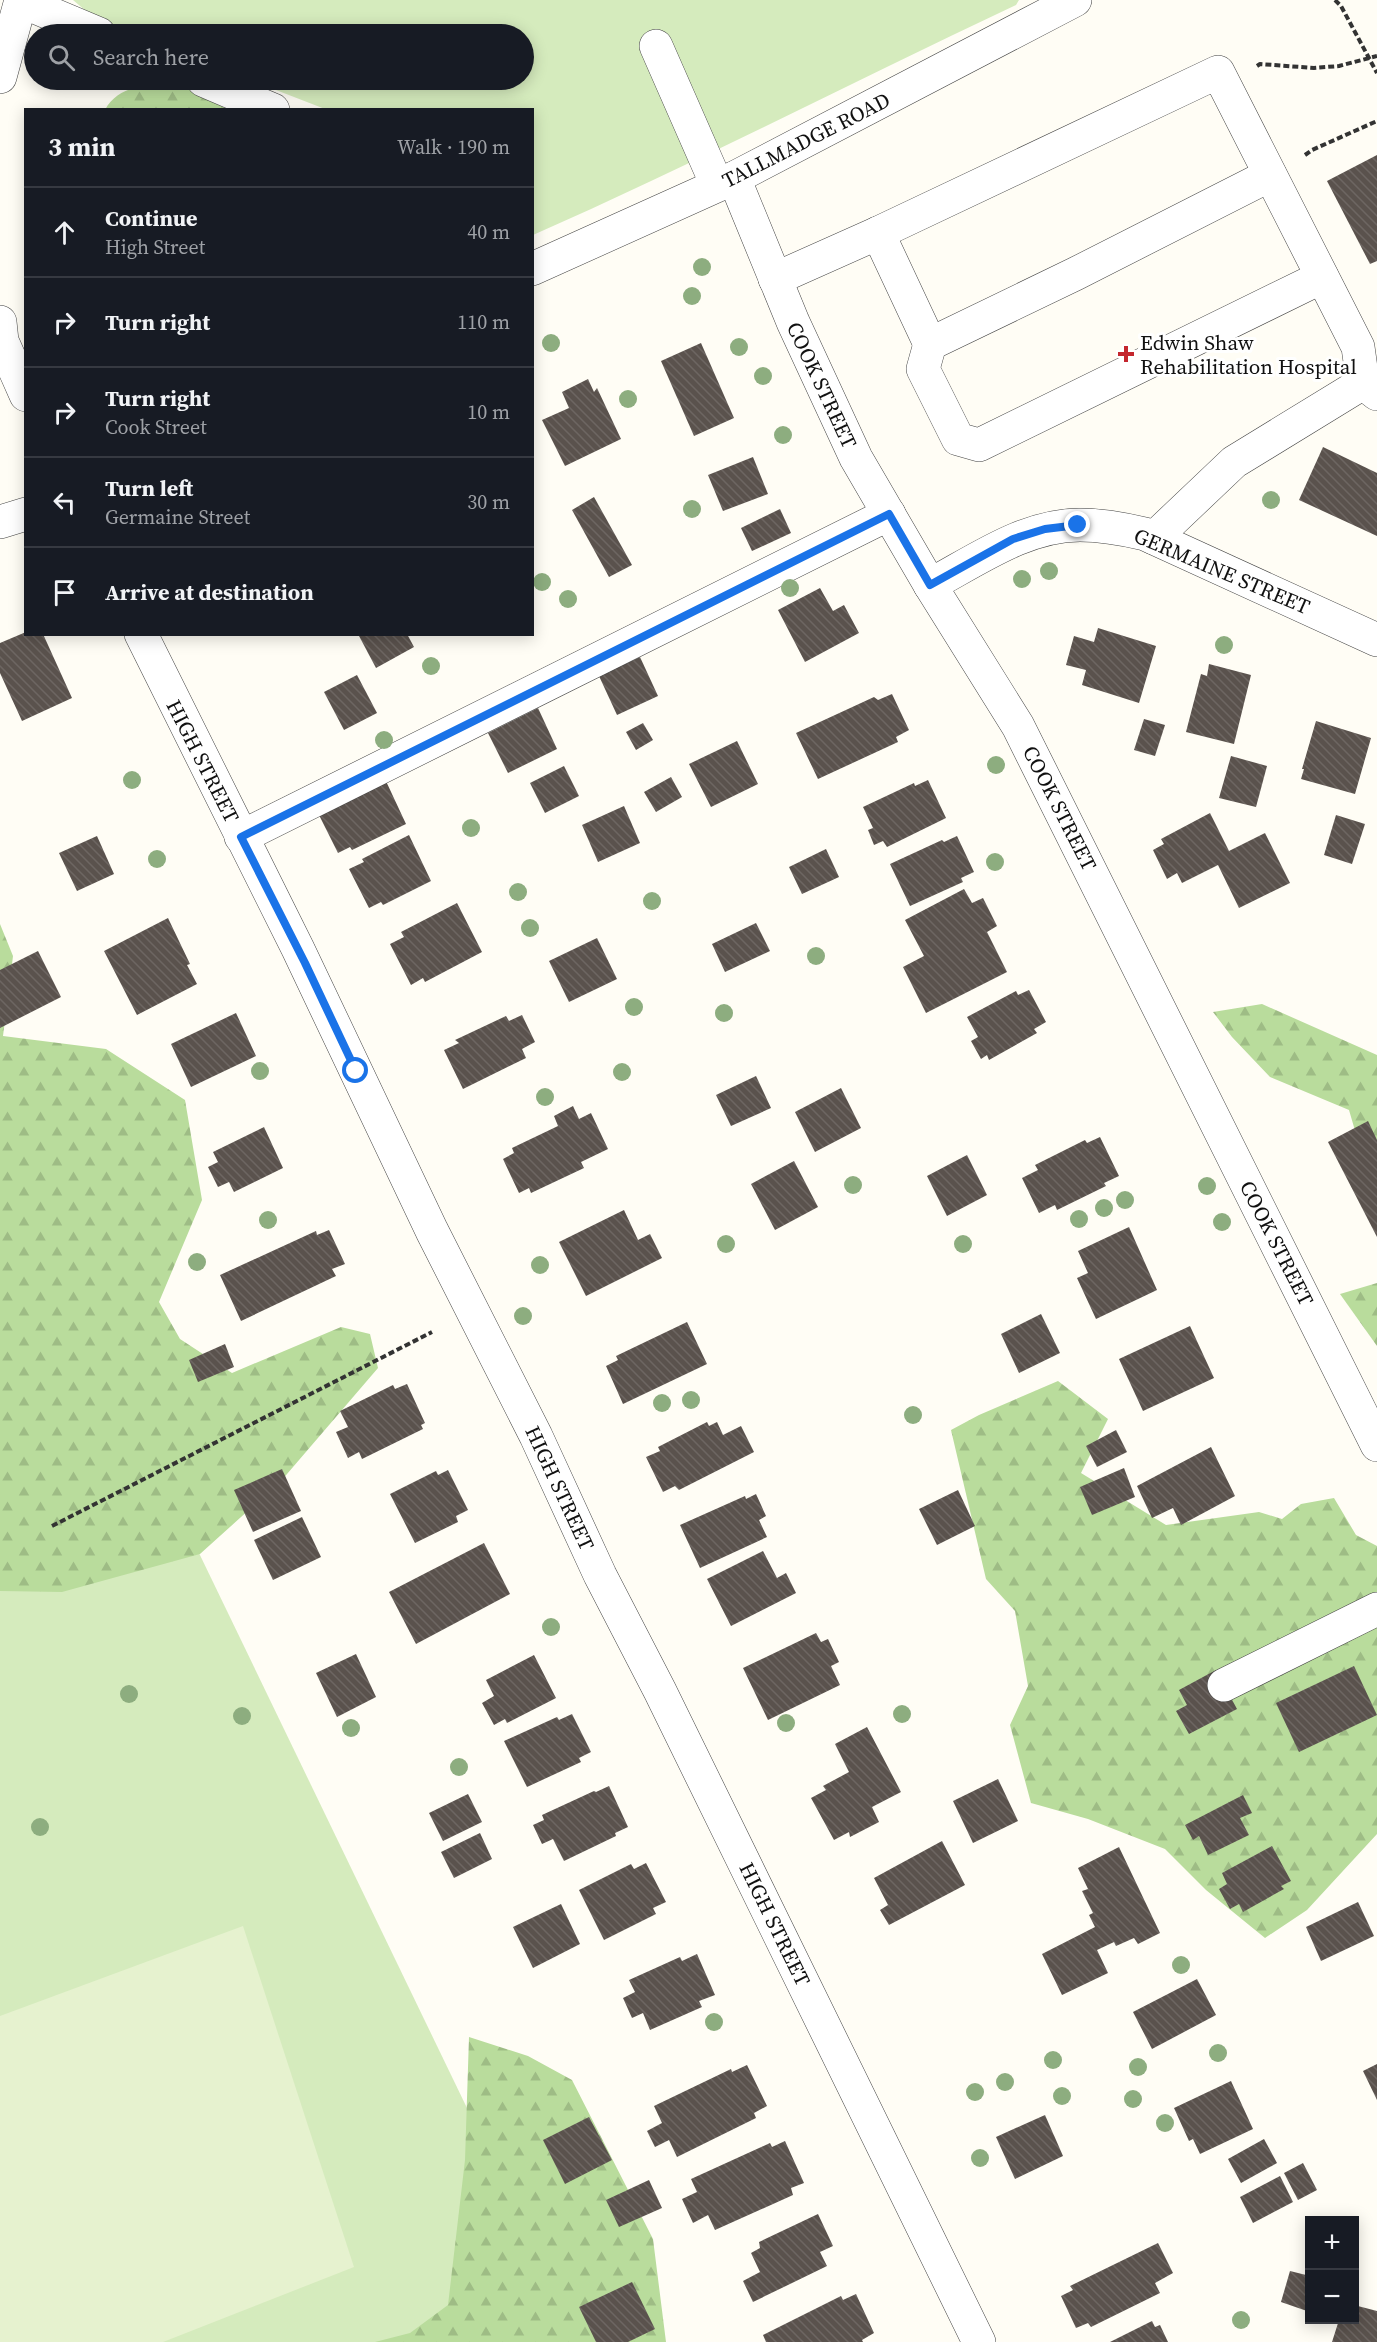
<!DOCTYPE html>
<html lang="en">
<head>
<meta charset="utf-8">
<style>
	body { margin:0; font-family:"Source Serif 4",serif; background:#242831; color:#f1f3f6 }
	.controls { position:absolute; right:18px; bottom:18px; display:grid; overflow:hidden; border-radius:0px; box-shadow:0 3px 15px #0003 }
	.controls button { width:54px; height:54px; display:grid; place-items:center; padding:0; border:0; border-bottom:2px solid #363941; background:#171b24; color:#f1f3f6; font:30px sans-serif }
	.stop { position:absolute; width:18px; height:18px; margin:-14px; border:4px solid #1a73e8; border-radius:50%; background:#fff }
	.stop.end { background:#1a73e8; border-color:#fff; box-shadow:0 2px 6px #0008 }
	.list { margin:0; padding:0; list-style:none }
	h2 { display:flex; justify-content:space-between; align-items:center; height:78px; margin:0; padding:0 24px; font-size:26px }
	h2 small { font-size:20px; font-weight:400; color:#9ea1a6 }
	.list li { display:grid; grid-template-columns:39px 1fr auto; gap:18px; align-items:center; box-sizing:border-box; height:90px; padding:0 24px; border-top:2px solid #363941 }
	.list b { display:block; font-size:22px; white-space:nowrap }
	.list p { margin:0; font-size:20px; white-space:nowrap; color:#9ea1a6 }
	.list em { font-size:20px; font-style:normal; color:#9ea1a6 }
	.icon { flex:none; width:33px; height:33px; fill:none; stroke:currentColor; stroke-width:2; stroke-linecap:round; stroke-linejoin:round }
	.map { position:relative; flex:none; width:1377px; height:2342px; overflow:hidden }
	.search { position:absolute; background:#171b24; box-shadow:0 3px 15px #0003; left:24px; top:24px; width:510px; height:66px; display:flex; align-items:center; gap:15px; box-sizing:border-box; padding:0 21px; border-radius:33px; color:#9ea1a6; font-size:22px }
	.panel { position:absolute; background:#171b24; box-shadow:0 3px 15px #0003; left:24px; top:108px; width:510px; height:528px; border-radius:0px }
	.map>svg:first-child { display:block }
	.grass { fill:#d5ebbd }
	.forest { fill:url(#forest-firs) }
	.pitch { fill:#e6f2cf }
	.building { fill:url(#building-back-hatch) }
	.lines { fill:none; stroke-linecap:round; stroke-linejoin:round }
	.minor-casing { stroke:#444; stroke-width:34 }
	.path { stroke:#333; stroke-width:4; stroke-dasharray:6 3; stroke-linecap:butt }
	.minor { stroke:#fff; stroke-width:33 }
	.tree { fill:#8dad7f }
	.route { stroke:#1a73e8; stroke-width:8 }
	.poi-dot { fill:#c4262e; stroke:#fff; stroke-width:2 }
	.labels { text-anchor:middle; dominant-baseline:central; stroke-width:6; stroke-linejoin:round; paint-order:stroke }
	.street-label { font-size:21px; fill:#111; stroke:#fff }
	.poi-label { font-size:21px; fill:#111; stroke:#fff; text-anchor:start }
</style>
</head>
<body>
<div class="map">
<svg width="1377" height="2342" viewBox="0 0 1377 2342">
	<defs>
		<pattern id="forest-firs" width="22" height="20" patternUnits="userSpaceOnUse" patternTransform="scale(1.5)"><rect width="22" height="20" fill="#b9dc9c"/><path d="M5 1l3.5 6h-7zM16 11l3.5 6h-7z" fill="#9ebc85"/></pattern>
		<pattern id="building-back-hatch" width="6" height="6" patternUnits="userSpaceOnUse" patternTransform="scale(1.5)"><rect width="6" height="6" fill="#5a524d"/><path d="M-1 5l2 2M0 0l6 6M5-1l2 2" fill="none" stroke="#6d6662"/></pattern>
	</defs>
	<rect width="100%" height="100%" fill="#fffdf5"/>
	<g class="grass">
		<path d="M73 0H1019L1016 5C855 81 696 163 533 235L532 110 325 109 250 80H524V34H123L107 29Z"/>
		<path d="M0 1141 580 2342H0Z"/>
	</g>
	<g class="forest">
		<path d="M172 82 212 92 255 110H105C118 85 148 85 172 82Z"/>
		<path d="M0 924 13 956 3 1036 106 1049 185 1100 202 1200 159 1302 180 1339 232 1373 341 1327 370 1334 378 1368 281 1481 200 1554 62 1592 0 1591Z"/>
		<path d="M1262 1004 1377 1055V1206L1349 1110 1270 1077 1232 1037 1213 1012Z"/>
		<path d="M1377 1283V1346L1340 1294Z"/>
		<path d="M1058 1381 1108 1419 1081 1473 1166 1525 1259 1512 1282 1519 1301 1504 1334 1498 1356 1535 1377 1546V1834L1307 1910 1265 1938 1206 1890 1165 1849 1088 1819 1031 1803 1010 1725 1028 1686 1015 1611 986 1579 951 1430 979 1415Z"/>
		<path d="M469 2037 528 2056 572 2080 653 2239 666 2342H375L410 2333 448 2305 465 2160Z"/>
	</g>
	<path class="pitch" d="M243 1926 354 2267 163 2342H0V2016Z"/>
	<g class="building">
		<path d="M1377 155V261L1370 264 1327 181Z"/>
		<path d="M701 343 734 418 694 436 661 361Z"/>
		<path d="M588 379 594 392 597 388 621 439 565 466 542 420 569 408 562 392Z"/>
		<path d="M1323 447 1377 473V536L1299 500Z"/>
		<path d="M753 457 768 494 723 511 708 475Z"/>
		<path d="M594 497 632 565 609 577 572 510Z"/>
		<path d="M780 509 791 533 752 551 741 528Z"/>
		<path d="M820 588 833 611 844 605 859 633 805 662 778 610Z"/>
		<path d="M1098 628 1156 646 1139 703 1082 685 1086 670 1066 665 1074 636 1094 642Z"/>
		<path d="M26 632V634H43L72 698 22 721 0 673V643Z"/>
		<path d="M358 634H407L414 647 376 668Z"/>
		<path d="M640 657 658 696 617 715 599 676Z"/>
		<path d="M1209 664 1251 675 1234 744 1186 732 1201 674 1207 676Z"/>
		<path d="M357 675 377 713 344 730 324 692Z"/>
		<path d="M892 694 909 730 896 737 898 742 818 779 796 733 874 697 878 700Z"/>
		<path d="M538 708 557 749 508 773 488 733Z"/>
		<path d="M1144 719 1165 725 1155 756 1134 750Z"/>
		<path d="M1316 721 1371 738 1355 794 1301 779 1304 769H1302Z"/>
		<path d="M643 723 653 740 636 750 626 732Z"/>
		<path d="M737 741 758 784 711 807 689 764Z"/>
		<path d="M1231 756 1267 766 1256 807 1219 798Z"/>
		<path d="M564 766 579 796 545 813 530 783Z"/>
		<path d="M671 777 682 797 656 812 644 792Z"/>
		<path d="M385 779 406 824 352 850 350 847 338 853 319 815Z"/>
		<path d="M928 780 946 818 887 847 883 841 874 845 868 830 873 828 863 807 914 783 915 786Z"/>
		<path d="M624 806 640 843 598 862 582 825Z"/>
		<path d="M1210 813 1229 851 1265 833 1290 883 1239 908 1218 865 1182 883 1177 873 1167 879 1153 850 1164 844 1161 839Z"/>
		<path d="M1336 815 1365 824 1352 864 1324 855Z"/>
		<path d="M409 835 431 881 383 905 381 902 369 908 349 869 364 862 362 859Z"/>
		<path d="M97 836 114 874 77 891 59 853Z"/>
		<path d="M957 836 974 872 961 878 963 882 910 906 890 864 942 840 944 842Z"/>
		<path d="M826 849 839 877 802 894 789 867Z"/>
		<path d="M964 889 972 903 983 898 997 926 987 932 1007 972 926 1013 903 967 924 956 905 920Z"/>
		<path d="M457 903 482 952 425 982 423 978 411 985 390 944 404 937 401 932Z"/>
		<path d="M168 918 190 964 187 965 197 984 137 1015 104 951Z"/>
		<path d="M756 923 770 951 725 972 712 944Z"/>
		<path d="M597 938 617 979 569 1002 549 961Z"/>
		<path d="M38 951 61 997 0 1028V970Z"/>
		<path d="M1029 990 1046 1022 1034 1029 1037 1033 989 1060 987 1055 981 1059 971 1041 978 1037 967 1017 1016 991 1018 995Z"/>
		<path d="M236 1013 256 1056 191 1087 171 1044Z"/>
		<path d="M522 1015 535 1042 522 1049 526 1058 463 1089 444 1050 459 1043 455 1040 506 1016 509 1021Z"/>
		<path d="M756 1076 771 1108 731 1126 716 1095Z"/>
		<path d="M841 1088 861 1128 815 1152 795 1112Z"/>
		<path d="M573 1106 579 1119 591 1113 608 1149 581 1162 584 1168 531 1193 529 1188 519 1193 503 1159 514 1153 512 1148 558 1126 554 1116Z"/>
		<path d="M1368 1121 1377 1140V1237L1328 1142Z"/>
		<path d="M264 1127 283 1168 234 1192 229 1182 218 1187 208 1167 218 1162 213 1152Z"/>
		<path d="M1100 1137 1119 1176 1104 1183 1106 1186 1057 1210 1055 1205 1039 1213 1022 1178 1038 1170 1035 1165 1085 1140 1087 1143Z"/>
		<path d="M967 1155 987 1195 947 1216 927 1176Z"/>
		<path d="M794 1161 818 1207 775 1230 751 1184Z"/>
		<path d="M624 1210 638 1240 650 1234 662 1258 586 1296 559 1242Z"/>
		<path d="M1129 1227 1157 1290 1096 1319 1077 1278 1088 1273 1078 1251Z"/>
		<path d="M329 1230 345 1264 332 1269 336 1276 241 1321 220 1275 316 1231 317 1235Z"/>
		<path d="M1041 1314 1060 1353 1019 1373 1001 1334Z"/>
		<path d="M687 1322 707 1364 623 1404 606 1366 618 1360 616 1356Z"/>
		<path d="M1190 1326 1214 1378 1143 1411 1119 1359Z"/>
		<path d="M225 1344 234 1367 198 1382 189 1360Z"/>
		<path d="M407 1384 425 1423 421 1425 423 1429 362 1459 359 1452 348 1458 336 1432 348 1427 340 1411 393 1385 395 1389Z"/>
		<path d="M707 1422 709 1426 717 1422 723 1435 741 1426 754 1452 679 1490 675 1486 663 1492 646 1457 660 1451 658 1447Z"/>
		<path d="M1116 1430 1127 1452 1097 1467 1086 1446Z"/>
		<path d="M1211 1447 1235 1496 1181 1525 1173 1508 1152 1518 1137 1486Z"/>
		<path d="M1124 1468 1135 1497 1092 1515 1080 1487Z"/>
		<path d="M282 1469 301 1511 253 1532 234 1490Z"/>
		<path d="M448 1470 468 1510 456 1516 458 1522 415 1543 390 1494 436 1471 438 1475Z"/>
		<path d="M958 1490 975 1526 937 1545 919 1509Z"/>
		<path d="M756 1494 766 1516 759 1520 767 1537 700 1568 680 1525 745 1496 746 1499Z"/>
		<path d="M302 1517 321 1557 273 1580 254 1540Z"/>
		<path d="M484 1543 510 1594 416 1644 389 1592Z"/>
		<path d="M763 1551 777 1578 786 1573 796 1593 731 1626 707 1579Z"/>
		<path d="M816 1633 821 1642 828 1639 839 1662 831 1666 840 1685 768 1720 743 1668Z"/>
		<path d="M356 1654 376 1697 337 1717 316 1673Z"/>
		<path d="M534 1655 556 1698 507 1723 505 1719 494 1725 482 1703 494 1696 486 1680Z"/>
		<path d="M1354 1666 1377 1715 1299 1752 1276 1703Z"/>
		<path d="M1216 1670 1237 1709 1189 1734 1176 1711 1187 1705 1179 1690Z"/>
		<path d="M572 1714 591 1752 579 1758 581 1762 527 1787 504 1741 557 1717 559 1720Z"/>
		<path d="M867 1727 901 1792 872 1807 879 1822 850 1837 849 1832 834 1840 811 1798 826 1790 823 1786 849 1772 835 1744Z"/>
		<path d="M998 1779 1018 1821 973 1843 953 1801Z"/>
		<path d="M609 1786 628 1827 615 1833 616 1836 564 1861 553 1839 542 1844 533 1825 544 1820 542 1815 594 1791 596 1792Z"/>
		<path d="M468 1794 482 1822 443 1841 429 1813Z"/>
		<path d="M1243 1795 1252 1813 1240 1818 1249 1835 1208 1855 1199 1836 1193 1840 1185 1825Z"/>
		<path d="M480 1833 492 1859 454 1878 441 1852Z"/>
		<path d="M942 1841 965 1885 889 1925 880 1910 888 1905 874 1878Z"/>
		<path d="M1272 1846 1291 1881 1281 1886 1284 1889 1243 1912 1239 1904 1230 1909 1219 1889 1227 1884 1222 1873Z"/>
		<path d="M1119 1847 1160 1933 1138 1944 1134 1938 1116 1946 1114 1942 1097 1950 1108 1973 1062 1995 1042 1954 1095 1927 1089 1915 1093 1913 1082 1891 1088 1889 1078 1868Z"/>
		<path d="M646 1863 666 1902 653 1908 656 1914 604 1940 579 1890 631 1864 634 1869Z"/>
		<path d="M1358 1902 1374 1936 1321 1961 1306 1927Z"/>
		<path d="M561 1904 580 1944 533 1968 513 1927Z"/>
		<path d="M697 1954 715 1995 699 2001 702 2007 650 2030 643 2013 632 2018 623 1998 635 1992 629 1980 680 1957 682 1961Z"/>
		<path d="M1197 1979 1216 2015 1152 2049 1133 2012Z"/>
		<path d="M1377 2064V2100L1363 2071Z"/>
		<path d="M747 2065 767 2106 754 2113 756 2118 677 2157 669 2140 655 2147 647 2131 662 2123 654 2106 731 2069 732 2072Z"/>
		<path d="M1231 2081 1253 2129 1200 2154 1193 2139 1189 2141 1174 2108Z"/>
		<path d="M1045 2115 1063 2156 1015 2179 996 2137Z"/>
		<path d="M589 2117 612 2160 565 2184 543 2140Z"/>
		<path d="M1264 2139 1277 2163 1241 2183 1228 2159Z"/>
		<path d="M785 2141 804 2183 791 2188 793 2195 715 2230 708 2215 693 2223 682 2199 697 2192 691 2179 770 2143 772 2147Z"/>
		<path d="M1303 2163 1317 2190 1298 2200 1284 2173Z"/>
		<path d="M1280 2176 1293 2202 1253 2223 1240 2197Z"/>
		<path d="M649 2180 662 2208 619 2227 606 2200Z"/>
		<path d="M818 2214 833 2246 820 2252 827 2266 753 2302 743 2281 760 2272 751 2253 760 2248 759 2242Z"/>
		<path d="M1158 2243 1173 2273 1155 2283 1160 2293 1091 2327 1088 2323 1076 2328 1061 2296 1073 2290 1070 2286Z"/>
		<path d="M1290 2271 1310 2276V2303L1307 2311 1281 2302Z"/>
		<path d="M632 2282 655 2329 628 2342H596L579 2307Z"/>
		<path d="M856 2294 874 2333 862 2340 863 2342H766L763 2335 841 2296 843 2300Z"/>
		<path d="M1354 2305 1377 2311V2342H1332L1339 2320H1354Z"/>
		<path d="M1152 2321 1155 2327 1160 2325 1168 2342H1110Z"/>
	</g>
	<g class="lines">
		<g class="minor-casing">
			<g id="minor">
				<path d="M21 1 99 34"/>
				<path d="M656 46 717 185"/>
				<path d="M0 77 21 0"/>
				<path d="M203 80 273 110"/>
				<path d="M1270 175 1075 274 930 344 923 369 958 439 979 445 1322 277"/>
				<path d="M734 178 793 322 856 458 930 585 1018 726 1377 1445"/>
				<path d="M878 233 930 344"/>
				<path d="M532 269 734 178 1075 0"/>
				<path d="M775 279 878 233 1218 72 1358 347 1363 383 1377 394"/>
				<path d="M0 322 2 341 26 395"/>
				<path d="M0 522 26 514"/>
				<path d="M1154 538 1234 462 1363 383"/>
				<path d="M930 585C977 560 1025 525 1080 525 1103 525 1124 529 1145 534L1377 640"/>
				<path d="M141 634 298 949 432 1231 536 1436 600 1575 660 1691 979 2342"/>
				<path d="M241 837 889 514"/>
				<path d="M1224 1685 1377 1609"/>
			</g>
		</g>
		<g class="path">
			<path d="M1335 0 1341 6 1377 73"/>
			<path d="M1257 66 1260 64 1314 68 1339 66 1377 56"/>
			<path d="M1305 155 1312 150 1377 121"/>
			<path d="M52 1526 432 1332"/>
		</g>
		<use href="#minor" class="minor"/>
	</g>
	<g class="tree">
		<circle cx="702" cy="267" r="9"/>
		<circle cx="692" cy="296" r="9"/>
		<circle cx="551" cy="343" r="9"/>
		<circle cx="739" cy="347" r="9"/>
		<circle cx="763" cy="376" r="9"/>
		<circle cx="628" cy="399" r="9"/>
		<circle cx="783" cy="435" r="9"/>
		<circle cx="1271" cy="500" r="9"/>
		<circle cx="692" cy="509" r="9"/>
		<circle cx="1049" cy="571" r="9"/>
		<circle cx="1022" cy="579" r="9"/>
		<circle cx="542" cy="582" r="9"/>
		<circle cx="790" cy="588" r="9"/>
		<circle cx="568" cy="599" r="9"/>
		<circle cx="1224" cy="645" r="9"/>
		<circle cx="431" cy="666" r="9"/>
		<circle cx="384" cy="740" r="9"/>
		<circle cx="996" cy="765" r="9"/>
		<circle cx="132" cy="780" r="9"/>
		<circle cx="471" cy="828" r="9"/>
		<circle cx="157" cy="859" r="9"/>
		<circle cx="995" cy="862" r="9"/>
		<circle cx="518" cy="892" r="9"/>
		<circle cx="652" cy="901" r="9"/>
		<circle cx="530" cy="928" r="9"/>
		<circle cx="816" cy="956" r="9"/>
		<circle cx="634" cy="1007" r="9"/>
		<circle cx="724" cy="1013" r="9"/>
		<circle cx="260" cy="1071" r="9"/>
		<circle cx="622" cy="1072" r="9"/>
		<circle cx="545" cy="1097" r="9"/>
		<circle cx="853" cy="1185" r="9"/>
		<circle cx="1207" cy="1186" r="9"/>
		<circle cx="1125" cy="1200" r="9"/>
		<circle cx="1104" cy="1208" r="9"/>
		<circle cx="1079" cy="1219" r="9"/>
		<circle cx="268" cy="1220" r="9"/>
		<circle cx="1222" cy="1222" r="9"/>
		<circle cx="726" cy="1244" r="9"/>
		<circle cx="963" cy="1244" r="9"/>
		<circle cx="197" cy="1262" r="9"/>
		<circle cx="540" cy="1265" r="9"/>
		<circle cx="523" cy="1316" r="9"/>
		<circle cx="691" cy="1400" r="9"/>
		<circle cx="662" cy="1403" r="9"/>
		<circle cx="913" cy="1415" r="9"/>
		<circle cx="551" cy="1627" r="9"/>
		<circle cx="129" cy="1694" r="9"/>
		<circle cx="902" cy="1714" r="9"/>
		<circle cx="242" cy="1716" r="9"/>
		<circle cx="786" cy="1723" r="9"/>
		<circle cx="351" cy="1728" r="9"/>
		<circle cx="459" cy="1767" r="9"/>
		<circle cx="40" cy="1827" r="9"/>
		<circle cx="1181" cy="1965" r="9"/>
		<circle cx="714" cy="2022" r="9"/>
		<circle cx="1218" cy="2053" r="9"/>
		<circle cx="1053" cy="2060" r="9"/>
		<circle cx="1138" cy="2067" r="9"/>
		<circle cx="1005" cy="2082" r="9"/>
		<circle cx="975" cy="2092" r="9"/>
		<circle cx="1062" cy="2096" r="9"/>
		<circle cx="1133" cy="2099" r="9"/>
		<circle cx="1165" cy="2123" r="9"/>
		<circle cx="980" cy="2158" r="9"/>
		<circle cx="1241" cy="2320" r="9"/>
	</g>
	<g class="lines">
		<path class="route" d="M356 1071 305 963 241 837 889 514 930 585 1013 539 1045 529 1078 525"/>
	</g>
	<path class="poi-dot" d="M1123 345h6v6h6v6h-6v6h-6v-6h-6v-6h6z"/>
	<g class="labels">
		<g class="street-label">
			<text transform="translate(806 140) rotate(-27)">TALLMADGE ROAD</text>
			<text transform="translate(822 385) rotate(65)">COOK STREET</text>
			<text transform="translate(1222 571) rotate(23)">GERMAINE STREET</text>
			<text transform="translate(203 761) rotate(63)">HIGH STREET</text>
			<text transform="translate(1060 808) rotate(63)">COOK STREET</text>
			<text transform="translate(1277 1243) rotate(63)">COOK STREET</text>
			<text transform="translate(560 1488) rotate(65)">HIGH STREET</text>
			<text transform="translate(775 1924) rotate(64)">HIGH STREET</text>
		</g>
		<g class="poi-label">
			<text x="1140" y="342">Edwin Shaw<tspan x="1140" dy="24">Rehabilitation Hospital</tspan></text>
		</g>
	</g>
</svg>
<div class="controls">
<button>+</button>
<button>−</button>
</div>
<div class="stop" style="left:356px;top:1071px"></div>
<div class="stop end" style="left:1078px;top:525px"></div>
<div class="search"><svg class="icon" aria-label="search" viewBox="0 0 24 24"><circle cx="10" cy="10" r="6"/><path d="M15 15l6 6"/></svg>Search here</div>
<section class="panel">
<h2>3 min<small>Walk · 190 m</small></h2>
<ul class="list">
<li><svg class="icon" aria-label="ahead" viewBox="0 0 24 24"><path d="M12 20V5M6 11l6-6 6 6"/></svg><div><b>Continue</b><p>High Street</p></div><em>40 m</em></li>
<li><svg class="icon" aria-label="right" viewBox="0 0 24 24"><path d="M7 20v-9h11M14 6l5 5-5 5"/></svg><div><b>Turn right</b></div><em>110 m</em></li>
<li><svg class="icon" aria-label="right" viewBox="0 0 24 24"><path d="M7 20v-9h11M14 6l5 5-5 5"/></svg><div><b>Turn right</b><p>Cook Street</p></div><em>10 m</em></li>
<li><svg class="icon" aria-label="left" viewBox="0 0 24 24"><path d="M17 20v-9H6M10 6l-5 5 5 5"/></svg><div><b>Turn left</b><p>Germaine Street</p></div><em>30 m</em></li>
<li><svg class="icon" aria-label="arrive" viewBox="0 0 24 24"><path d="M6 21V4h12l-3 4 3 4H6"/></svg><div><b>Arrive at destination</b></div></li>
</ul>
</section>
</div>
</body>
</html>
